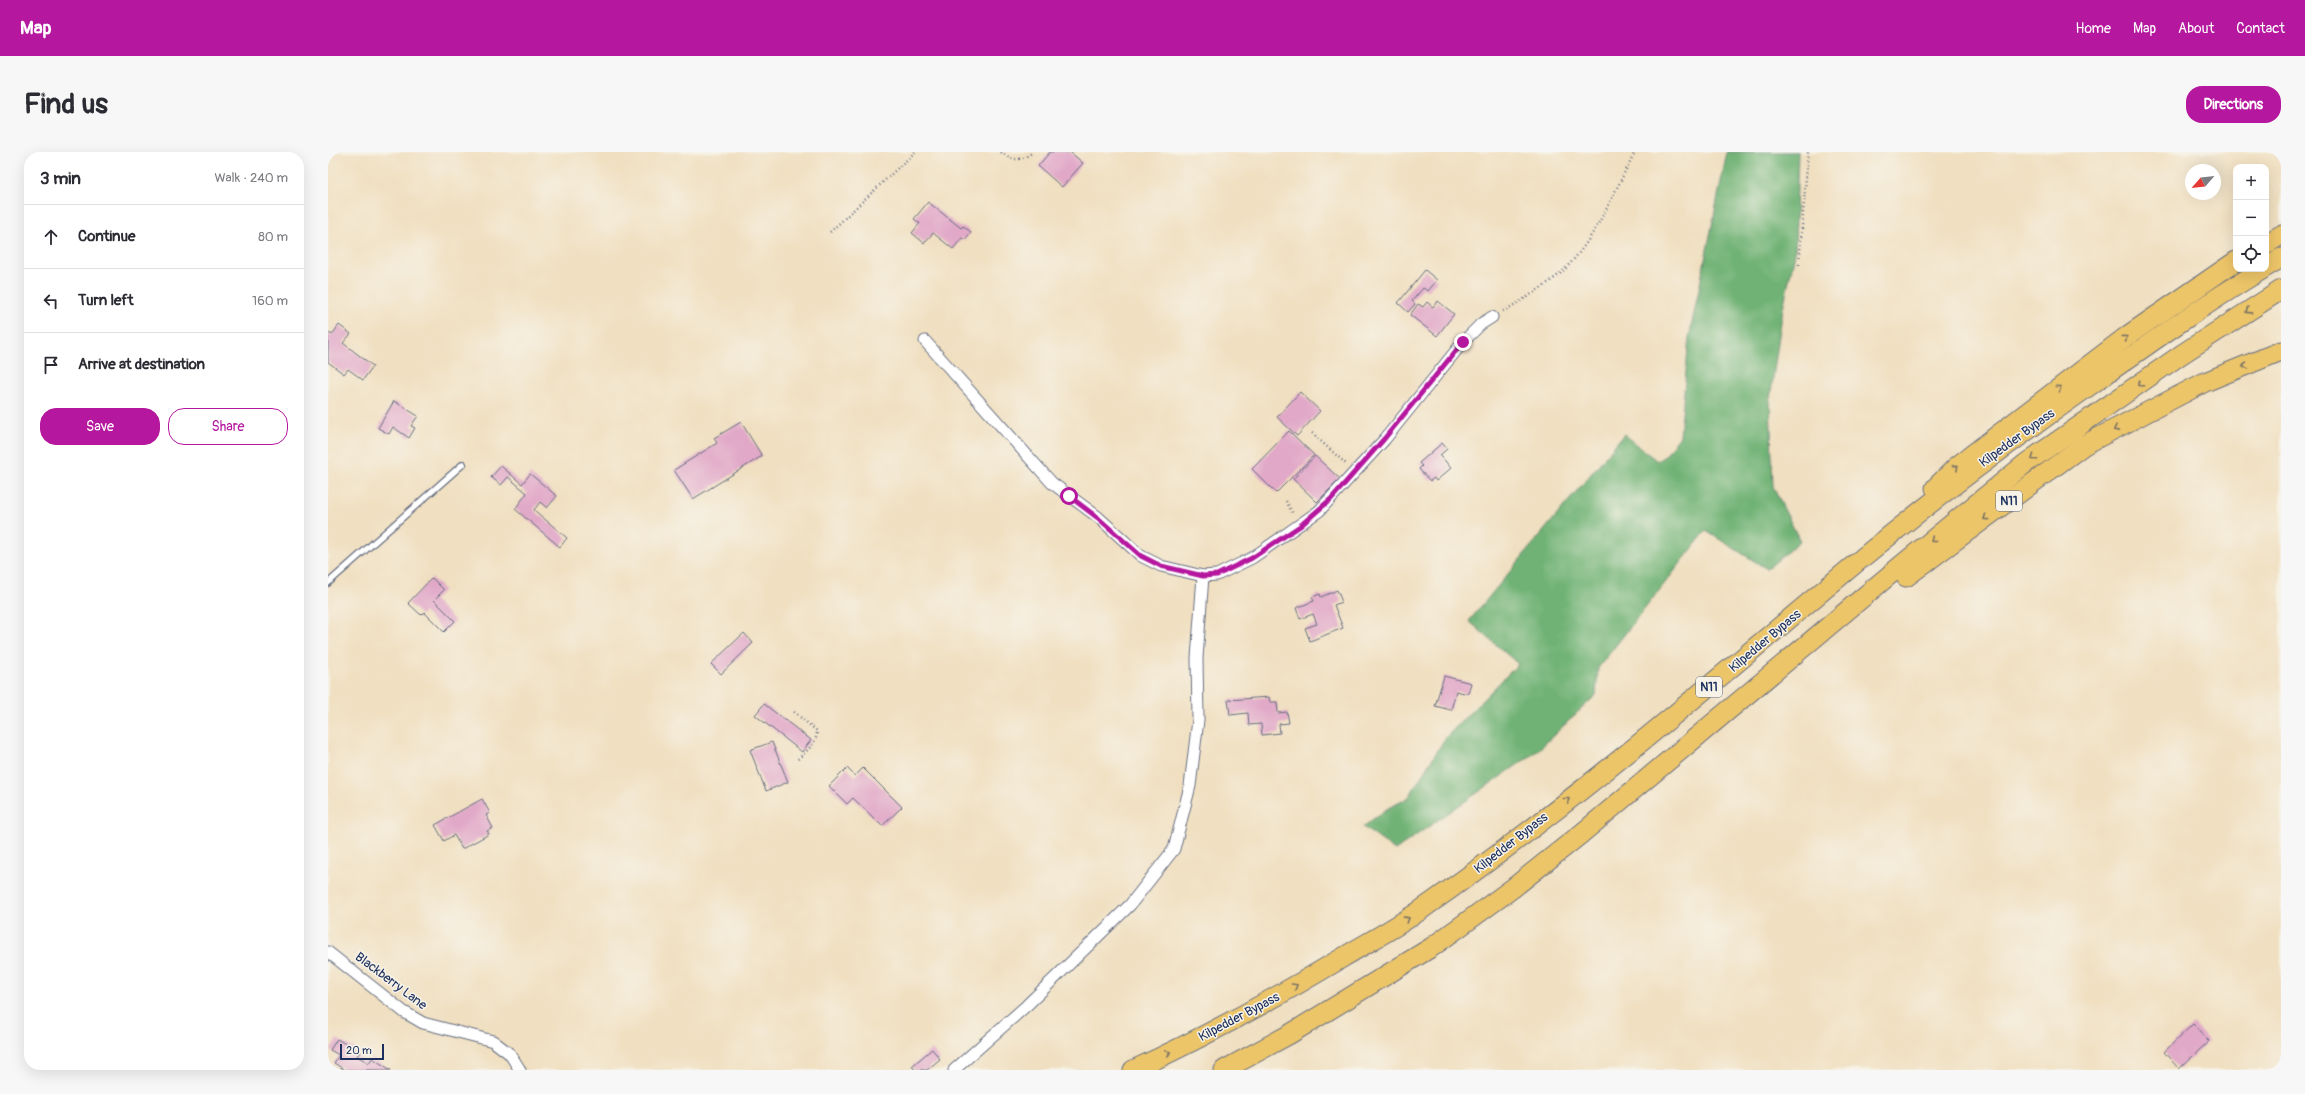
<!DOCTYPE html>
<html lang="en">
<head>
<meta charset="utf-8">
<style>
	body { margin:0; font-family:Pangolin,sans-serif; background:#f7f7f7; color:#2b2b33 }
	.controls { position:absolute; right:12px; top:12px; display:grid; overflow:hidden; border-radius:8px; box-shadow:0 4px 16px #0002 }
	.controls button { width:36px; height:36px; display:grid; place-items:center; padding:0; border:0; border-bottom:1px solid #e1e1e2; background:#fff; color:#2b2b33; font:20px sans-serif }
	.compass { position:absolute; left:1857px; top:12px; width:36px; height:36px; border-radius:50%; background:#fff; box-shadow:0 4px 16px #0002; rotate:242deg }
	.scale { position:absolute; left:12px; bottom:10px; width:44px; box-sizing:border-box; padding-left:4px; border:2px solid #1b2f5e; border-top:0; font-size:11px; line-height:14px; white-space:nowrap; color:#1b2f5e; -webkit-text-stroke:3px #f7f3e8; paint-order:stroke }
	.stop { position:absolute; width:12px; height:12px; margin:-9px; border:3px solid #b5179e; border-radius:50%; background:#fff }
	.stop.end { background:#b5179e; border-color:#fff; box-shadow:0 1px 4px #0008 }
	.list { margin:0; padding:0; list-style:none }
	h2 { display:flex; justify-content:space-between; align-items:center; height:52px; margin:0; padding:0 16px; font-size:17px }
	h2 small { font-size:13px; font-weight:400; color:#7c7c81 }
	.list li { display:grid; grid-template-columns:26px 1fr auto; gap:12px; align-items:center; box-sizing:border-box; height:64px; padding:0 16px; border-top:1px solid #e1e1e2 }
	.list b { display:block; font-size:15px; white-space:nowrap }
	.list em { font-size:13px; font-style:normal; color:#7c7c81 }
	.actions { display:flex; gap:8px; padding:12px 16px }
	.actions a { flex:1; padding:9px 0; border:1px solid #b5179e; border-radius:16px; text-align:center; font-size:14px; color:#b5179e }
	.actions .main { background:#b5179e; color:#fff }
	.icon { flex:none; width:22px; height:22px; fill:none; stroke:currentColor; stroke-width:2; stroke-linecap:round; stroke-linejoin:round }
	.map { position:relative; flex:none; width:1953px; height:918px; overflow:hidden; border-radius:16px }
	header { display:flex; align-items:center; gap:24px; box-sizing:border-box; height:56px; padding:0 20px; background:#b5179e; color:#fff }
	header strong { font-size:19px }
	nav { display:flex; gap:22px; margin-inline-start:auto; font-size:14px }
	.intro { display:flex; align-items:center; justify-content:space-between; box-sizing:border-box; height:96px; padding:0 24px }
	h1 { margin:0; font-size:28px }
	.button { padding:10px 18px; border-radius:16px; background:#b5179e; color:#fff; font-size:14px; font-weight:700 }
	main { display:flex; gap:24px; padding:0 24px }
	aside { flex:1; background:#fff; border-radius:16px; box-shadow:0 4px 16px #0002 }
	.map>svg:first-child { display:block }
	.forest { fill:#70b274; stroke:#467069 }
	.building { fill:#e1a8c8 }
	.lines { fill:none; stroke-linecap:round; stroke-linejoin:round }
	.service-casing { stroke:#666d80; stroke-width:8 }
	.minor-casing { stroke:#666d80; stroke-width:13 }
	.trunk-casing { stroke:#666d80; stroke-width:21 }
	.path { stroke:#666d80; stroke-width:2.5; stroke-dasharray:1 3; stroke-linecap:butt }
	.service { stroke:#fff; stroke-width:5.5 }
	.minor { stroke:#fff; stroke-width:11 }
	.trunk { stroke:#edc569; stroke-width:19 }
	.oneway { stroke:#797263 }
	.route { stroke:#b5179e; stroke-width:5 }
	.labels { text-anchor:middle; dominant-baseline:central; stroke-width:3; stroke-linejoin:round; paint-order:stroke }
	.shield { fill:#f7f3e8; stroke:#5d6a87; stroke-width:1 }
	.shield-label { font-size:12px; font-weight:bold; fill:#1b2f5e }
	.street-label { font-size:13px; fill:#1b2f5e; stroke:#f7f3e8 }
</style>
</head>
<body>
<header>
<strong>Map</strong>
<nav><a>Home</a><a>Map</a><a>About</a><a>Contact</a></nav>
</header>
<div class="intro"><h1>Find us</h1><a class="button">Directions</a></div>
<main>
<aside>
<h2>3 min<small>Walk · 240 m</small></h2>
<ul class="list">
<li><svg class="icon" aria-label="ahead" viewBox="0 0 24 24"><path d="M12 20V5M6 11l6-6 6 6"/></svg><div><b>Continue</b></div><em>80 m</em></li>
<li><svg class="icon" aria-label="left" viewBox="0 0 24 24"><path d="M17 20v-9H6M10 6l-5 5 5 5"/></svg><div><b>Turn left</b></div><em>160 m</em></li>
<li><svg class="icon" aria-label="arrive" viewBox="0 0 24 24"><path d="M6 21V4h12l-3 4 3 4H6"/></svg><div><b>Arrive at destination</b></div></li>
</ul>
<div class="actions"><a class="main">Save</a><a>Share</a></div>
</aside>
<div class="map">
<svg width="1953" height="918" viewBox="0 0 1953 918">
	<rect width="100%" height="100%" fill="#f7f3e8"/>
	<filter id="ink" filterUnits="userSpaceOnUse"><feTurbulence type="fractalNoise" baseFrequency=".025" numOctaves="2"/><feDisplacementMap in="SourceGraphic" scale="8" xChannelSelector="R" yChannelSelector="G"/><feConvolveMatrix kernelMatrix="1 2 1 2 8 2 1 2 1" color-interpolation-filters="sRGB"/></filter>
	<filter id="wash" filterUnits="userSpaceOnUse"><feTurbulence type="fractalNoise" baseFrequency=".012" numOctaves="4" result="noise"/><feDisplacementMap in="SourceGraphic" scale="16" xChannelSelector="R" yChannelSelector="G"/><feGaussianBlur stdDeviation="0.9" result="paint"/><feColorMatrix in="noise" values="0 0 0 0 0 0 0 0 0 0 0 0 0 0 0 0 0 1.4 0 .05"/><feComposite in="paint" operator="in"/></filter>
	<g filter="url(#wash)">
		<rect width="100%" height="100%" fill="#f0dfc0"/>
		<path class="forest" d="M1399 0H1470L1467 101 1455 156 1442 247 1445 335 1472 389 1439 417 1378 379 1270 516 1268 543 1208 600 1067 698 1035 675 1057 658 1080 646 1118 585 1190 512 1141 469 1296 282 1329 309 1337 304 1352 284 1361 186Z"/>
		<g id="blocks">
			<g class="building">
				<path d="M722 0H742L755 11 734 35 710 14Z"/>
				<path d="M600 50 633 76 635 74 643 80 637 88 634 86 625 97 605 81 596 91 584 81 592 71 586 67Z"/>
				<path d="M1097 118 1109 128 1100 139 1095 136 1084 149 1087 152 1080 160 1070 151Z"/>
				<path d="M1110 149 1126 162 1109 184 1082 163 1090 152 1095 155 1099 150 1105 155Z"/>
				<path d="M11 173 23 182 15 191 45 214 35 228 20 217 16 222 0 210V180L4 183Z"/>
				<path d="M972 240 992 259 969 284 949 265Z"/>
				<path d="M66 249 90 264 83 274 87 276 81 286 65 275 61 282 50 276Z"/>
				<path d="M413 270 434 304 365 347 346 318 389 291 386 286Z"/>
				<path d="M961 279 986 303 948 341 924 317Z"/>
				<path d="M1114 291 1119 297 1112 303 1123 316 1108 329 1106 326 1102 329 1091 317 1094 314 1091 311Z"/>
				<path d="M987 304 1012 327 989 350 965 327Z"/>
				<path d="M173 314 194 332 202 322 229 344 219 356 212 350 206 358 239 386 232 395 187 357 199 341 180 325 173 333 163 325Z"/>
				<path d="M104 426 116 438 106 448 127 469 116 480 96 460 93 463 80 451Z"/>
				<path d="M1009 438 1014 450 1006 453 1015 476 982 489 977 476 989 472 985 462 972 467 968 456 986 449 984 445 992 442 993 445Z"/>
				<path d="M416 481 425 491 393 522 383 512Z"/>
				<path d="M1116 524 1143 531 1140 542 1128 539 1123 558 1107 554Z"/>
				<path d="M941 545 942 550H949L950 561 959 560 961 571 951 572 952 581 934 583 933 572 921 573 920 561 902 563 900 548Z"/>
				<path d="M436 552 483 588 474 600 427 563Z"/>
				<path d="M444 590 460 630 438 639 422 598Z"/>
				<path d="M519 616 527 624 535 616 574 655 554 674 525 646 519 652 501 634Z"/>
				<path d="M154 647 162 661 158 663 165 676 159 679 161 682 134 697 126 683 116 689 107 673Z"/>
				<path d="M1865 872 1881 889 1851 917 1836 900Z"/>
				<path d="M9 887 32 900 29 904 41 911 44 906 63 918H17L6 911 11 903 2 898Z"/>
				<path d="M604 897 612 907 599 918H587L584 914Z"/>
			</g>
		</g>
	</g>
	<g filter="url(#ink)">
		<use href="#blocks" fill-opacity="0" stroke="#666d80" stroke-width="1"/>
		<g class="lines">
			<g class="service-casing">
				<path id="service" d="M0 431 135 312"/>
			</g>
			<g class="minor-casing">
				<g id="minor">
					<path d="M597 189 724 331 770 365 813 404 833 414 875 424 889 423 924 406 991 359 1057 287 1135 190 1153 172 1164 165"/>
					<path d="M0 800 76 860 95 871 165 889 182 902 192 918"/>
					<path d="M626 918 698 854 802 753 846 697 862 634 870 568 869 506 875 424"/>
				</g>
			</g>
			<g class="trunk-casing">
				<g id="trunk">
					<path d="M1938 92 1953 83"/>
					<path d="M1938 115 1953 106"/>
					<path d="M1607 336 1629 314 1799 184 1908 109"/>
					<path d="M1578 425 1756 293 1877 230 1953 199"/>
					<path d="M805 918C877 885 946 847 1014 806 1042 789 1071 774 1097 755 1252 647 1394 522 1539 402 1612 342 1689 285 1767 230 1822 191 1877 152 1935 117"/>
					<path d="M896 918 962 882 1104 795 1185 736 1253 682 1571 415 1698 311 1854 202 1953 138"/>
				</g>
			</g>
			<g class="path">
				<path d="M673 0C685 10 693 9 705 0"/>
				<path d="M502 80 587 0"/>
				<path d="M1471 113 1480 0"/>
				<path d="M1175 159C1188 153 1226 128 1236 118 1268 86 1286 40 1307 0"/>
				<path d="M984 281 1018 312"/>
				<path d="M958 349 965 362"/>
				<path d="M466 560 489 579C489 592 478 599 469 608"/>
			</g>
			<use href="#service" class="service"/>
			<use href="#minor" class="minor"/>
			<use href="#trunk" class="trunk"/>
		</g>
		<defs><path id="oneway-chevron" d="M-2-3.5L2.5 0L-2 3.5" fill="none" stroke-width="1.6" stroke-linecap="round" stroke-linejoin="round"/></defs>
		<g class="oneway">
			<use href="#oneway-chevron" transform="translate(1920 159) rotate(147)"/>
			<use href="#oneway-chevron" transform="translate(1797 186) rotate(-37)"/>
			<use href="#oneway-chevron" transform="translate(1917 214) rotate(158)"/>
			<use href="#oneway-chevron" transform="translate(1812 232) rotate(145)"/>
			<use href="#oneway-chevron" transform="translate(1731 236) rotate(-37)"/>
			<use href="#oneway-chevron" transform="translate(1788 277) rotate(152)"/>
			<use href="#oneway-chevron" transform="translate(1706 306) rotate(145)"/>
			<use href="#oneway-chevron" transform="translate(1628 315) rotate(-42)"/>
			<use href="#oneway-chevron" transform="translate(1658 366) rotate(144)"/>
			<use href="#oneway-chevron" transform="translate(1605 388) rotate(141)"/>
			<use href="#oneway-chevron" transform="translate(1239 648) rotate(-38)"/>
			<use href="#oneway-chevron" transform="translate(1079 767) rotate(-32)"/>
			<use href="#oneway-chevron" transform="translate(967 834) rotate(-31)"/>
			<use href="#oneway-chevron" transform="translate(840 901) rotate(-26)"/>
		</g>
	</g>
	<g class="lines" filter="url(#ink)">
		<path class="route" d="M741 344 770 366 813 404 833 414 875 424 889 423 924 406 972 374 1003 347 1056 287 1135 190"/>
	</g>
	<g class="labels">
		<g class="shield">
			<rect x="1668" y="339" width="26" height="20" rx="3"/>
			<rect x="1368" y="525" width="26" height="20" rx="3"/>
		</g>
		<g class="shield-label">
			<text x="1681" y="349">N11</text>
			<text x="1381" y="535">N11</text>
		</g>
		<g class="street-label">
			<text transform="translate(1689 286) rotate(-36)">Kilpedder Bypass</text>
			<text transform="translate(1437 489) rotate(-40)">Kilpedder Bypass</text>
			<text transform="translate(1183 691) rotate(-38)">Kilpedder Bypass</text>
			<text transform="translate(63 829) rotate(37)">Blackberry Lane</text>
			<text transform="translate(911 865) rotate(-28)">Kilpedder Bypass</text>
		</g>
	</g>
</svg>
<div class="controls">
<button>+</button>
<button>−</button>
<button><svg class="icon" aria-label="locate" viewBox="0 0 24 24"><circle cx="12" cy="12" r="6"/><path d="M12 2v4M12 18v4M2 12h4M18 12h4"/></svg></button>
</div>
<svg class="compass" viewBox="-18 -18 36 36"><path d="M0-13l5 13h-10z" fill="#e53935"/><path d="M0 13l5-13h-10z" fill="#7c7c81"/></svg>
<div class="scale">20 m</div>
<div class="stop" style="left:741px;top:344px"></div>
<div class="stop end" style="left:1135px;top:190px"></div>
</div>
</main>
</body>
</html>
